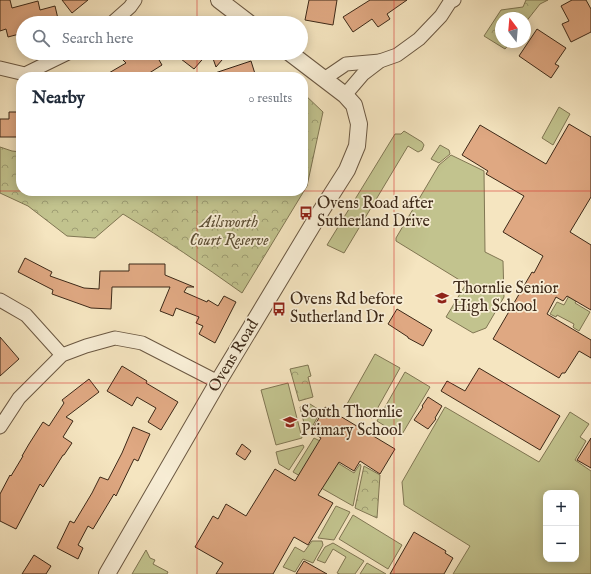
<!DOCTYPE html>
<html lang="en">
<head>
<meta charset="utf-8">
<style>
	body { margin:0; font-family:"IM FELL English",serif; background:#f6f6f7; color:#1f2937 }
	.controls { position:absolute; right:12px; bottom:12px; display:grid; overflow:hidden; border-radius:8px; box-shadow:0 2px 10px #0003 }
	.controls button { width:36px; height:36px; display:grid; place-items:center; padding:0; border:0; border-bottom:1px solid #e0e1e3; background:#fff; color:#1f2937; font:20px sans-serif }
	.compass { position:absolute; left:495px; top:12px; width:36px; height:36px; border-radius:50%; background:#fff; box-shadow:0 2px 10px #0003; rotate:344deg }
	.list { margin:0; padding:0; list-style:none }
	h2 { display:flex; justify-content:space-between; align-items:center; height:52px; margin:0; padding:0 16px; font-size:17px }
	h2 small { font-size:13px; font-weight:400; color:#747a83 }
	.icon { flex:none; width:22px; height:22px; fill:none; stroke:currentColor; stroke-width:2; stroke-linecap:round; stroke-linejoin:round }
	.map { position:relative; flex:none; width:591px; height:574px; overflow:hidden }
	.search { position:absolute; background:#fff; box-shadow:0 2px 10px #0003; left:16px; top:16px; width:292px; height:44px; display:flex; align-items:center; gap:10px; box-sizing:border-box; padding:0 14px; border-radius:22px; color:#747a83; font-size:15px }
	.panel { position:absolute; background:#fff; box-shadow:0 2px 10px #0003; left:16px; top:72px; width:292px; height:124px; border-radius:16px }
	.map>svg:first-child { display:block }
	.green { fill:#c2c38e; stroke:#807653; fill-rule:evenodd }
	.park { fill:url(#park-crowns); stroke:#807653 }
	.building { fill:#dfa882; stroke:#3d2918 }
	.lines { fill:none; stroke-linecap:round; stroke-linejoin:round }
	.minor-casing { stroke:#6b5842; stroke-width:15 }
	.tertiary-casing { stroke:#6b5842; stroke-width:18 }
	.minor { stroke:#f8eed6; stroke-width:13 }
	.tertiary { stroke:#f8eed6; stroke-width:16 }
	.grid { fill:none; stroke:#d62828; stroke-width:1; stroke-opacity:0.55 }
	.labels { text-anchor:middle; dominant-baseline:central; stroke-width:3.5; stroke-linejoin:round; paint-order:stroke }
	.poi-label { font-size:16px; fill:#3d2918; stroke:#f8eed6; text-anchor:start }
	.park-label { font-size:16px; font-style:italic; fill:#5e5036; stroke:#f8eed6 }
	.street-label { font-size:16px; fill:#3d2918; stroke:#f8eed6 }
</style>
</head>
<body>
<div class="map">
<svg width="591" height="574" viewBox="0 0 591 574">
	<defs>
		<pattern id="park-crowns" width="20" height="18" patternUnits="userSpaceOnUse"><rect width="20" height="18" fill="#c2c38e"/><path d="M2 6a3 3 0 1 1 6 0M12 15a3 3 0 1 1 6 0" fill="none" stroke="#9f9e73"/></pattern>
	</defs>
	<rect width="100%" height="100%" fill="#f5e5c0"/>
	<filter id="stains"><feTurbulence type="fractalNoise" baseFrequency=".005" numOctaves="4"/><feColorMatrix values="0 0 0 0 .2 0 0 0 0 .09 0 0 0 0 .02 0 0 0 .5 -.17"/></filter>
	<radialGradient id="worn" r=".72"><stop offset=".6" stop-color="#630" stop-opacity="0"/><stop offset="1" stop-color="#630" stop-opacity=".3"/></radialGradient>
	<g class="green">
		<path d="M559 107 570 114 553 145 542 138Z"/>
		<path d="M404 131 422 142 424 145 422 150 418 152 408 146 344 253 327 245 395 134H401Z"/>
		<path d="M440 145 449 150 450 154 439 163 431 159Z"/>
		<path d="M451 155 484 171 485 252 503 261 504 297 486 328 473 333 446 317 466 284 396 241V238L439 165Z"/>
		<path d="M571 292 579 296 575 303 590 312 579 331 574 328 573 327 574 324 557 315 556 317 550 314 557 302 564 305Z"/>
		<path d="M375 354 400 368 372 418 347 404Z"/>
		<path d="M405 372 430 387 401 436 377 421Z"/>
		<path d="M288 383 302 438 276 445 261 390Z"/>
		<path d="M310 404 321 411 312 427 304 423 300 407Z"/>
		<path d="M445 407 539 462 570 412 589 424 580 437 586 441 575 460 591 471V574H453L470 546 404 505 402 482ZM546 493H576V559H546Z"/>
		<path d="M314 438 330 446 325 455 354 473 360 464 361 466 353 506 293 472Z"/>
		<path d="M303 445 304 447 289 470 279 464 276 452Z"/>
		<path d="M336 506 350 512 334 540 318 538Z"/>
		<path d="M353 515 402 545 388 569 339 539Z"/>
		<path d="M312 541H322L323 545 313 563 303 559 295 572 283 567 295 547 304 552Z"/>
		<path d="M333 543 364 561 355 574H340L337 573 346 557 333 549 325 563 317 560 325 547Z"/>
		<path d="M146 550 150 558 155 560 153 564 168 572 167 574H132Z"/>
		<path d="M367 563 386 574H360Z"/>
	</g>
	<g class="park">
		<path d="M526 0H548L540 4 525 23V18H501V42H511L505 49 484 36 501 10 523 7Z"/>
		<path d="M303 93 323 112 307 186 242 293C203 265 164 239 123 214L95 238 67 236 28 206 0 193V147L12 151 21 152V191H303Z"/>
		<path d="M308 365 311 376 308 377 313 397 299 401 290 369Z"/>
		<path d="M364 466 380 475 377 518 355 508Z"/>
	</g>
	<g class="building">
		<path d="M0 0H10L12 8 38 1 40 10 55 6 59 23H23V33L8 37 6 29 0 31Z"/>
		<path d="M62 0H88L72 13Z"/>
		<path d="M309 0H337L333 25 305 20Z"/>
		<path d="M370 0H407L387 14 390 19 378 27 372 19 353 32 343 17Z"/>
		<path d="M572 0H586L591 9V32L571 42 562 24 569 21 561 6Z"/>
		<path d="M537 29 566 48 555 64 559 66 551 78 519 56Z"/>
		<path d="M135 53H155L162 65 143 77H102L126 63 123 60Z"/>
		<path d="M186 53H208L194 69 181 59Z"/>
		<path d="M211 53H228L216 67Z"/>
		<path d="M251 61 256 77H210L209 75Z"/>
		<path d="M9 112H21V137H0V119H9Z"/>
		<path d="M569 124 591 137V197L570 232 591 245V310L567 296 563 301 556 297 547 314 591 340V358L579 351 565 373H562L559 378 493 339 532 272 534 273 543 256 503 232 524 196 486 174 488 171 462 155 480 125 546 164Z"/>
		<path d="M25 258 52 272 50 276 84 288 99 289 100 271H129V264H165V275L194 287H187L184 292 207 302 208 300 218 306 224 296 236 302 215 343 199 334 203 326 196 323 199 317 176 308 173 316 160 311 170 287H112L111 309 91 308 52 294 53 290 18 272Z"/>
		<path d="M397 309 432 330 423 346 408 338V337L388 324Z"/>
		<path d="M0 337 19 359 0 376Z"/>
		<path d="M122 366 147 381 146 383 178 402 161 430 148 422 156 408 137 397 132 406 107 391Z"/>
		<path d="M479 368 560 416 540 450 441 391 447 381 465 391Z"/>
		<path d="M89 379 99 392 66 417 73 421 63 437 72 443 64 455H63L43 487 40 484 16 529 0 521V494L10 475 11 476 23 456H22L29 444 43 422 49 426 64 403 62 400Z"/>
		<path d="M428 397 442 406 435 418 436 419 428 429 414 420 423 407 422 406Z"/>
		<path d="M325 407 395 449 380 474 360 461 354 471 339 462 318 495 333 503 308 545 294 537 273 574H216L223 563 195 547 213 516 218 519 226 504 246 516 275 469 295 481 321 438 311 432Z"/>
		<path d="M133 427 150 434 138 461 134 459 116 496 114 494 93 529 88 526 78 545 83 548 78 559 57 548 70 521 74 523 92 493 100 477 108 480 122 453Z"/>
		<path d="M591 438V468L577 460Z"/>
		<path d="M242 444 251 451 245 460 236 454Z"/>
		<path d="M414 532 446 551 445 553 453 558 444 574H390Z"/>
		<path d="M34 555 51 566 46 574H22Z"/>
		<path d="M304 561 327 574H296Z"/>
	</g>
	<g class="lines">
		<g class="minor-casing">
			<g id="minor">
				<path d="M112 23 130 7 135 0"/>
				<path d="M0 68 25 74 68 53"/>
				<path d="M324 79 346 64 380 61"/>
				<path d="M345 95 363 74 380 61 397 55 419 39 441 16 450 2 454 0"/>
				<path d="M0 300 26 315 62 355"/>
				<path d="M0 427 19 398 62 355 86 346 115 338 142 343 218 382"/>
			</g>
		</g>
		<g class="tertiary-casing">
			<g id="tertiary">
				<path d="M219 0 249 23"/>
				<path d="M107 574 218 382 321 211 347 170 357 146 359 124 354 105 345 95 290 53"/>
			</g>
		</g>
		<use href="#minor" class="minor"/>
		<use href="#tertiary" class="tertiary"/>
	</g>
	<path class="grid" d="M197 0V23M394 0V574M197 53V77M0 191H591M197 191V574M0 383H591"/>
	<defs>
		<g id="bus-bare" transform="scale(1.08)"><path d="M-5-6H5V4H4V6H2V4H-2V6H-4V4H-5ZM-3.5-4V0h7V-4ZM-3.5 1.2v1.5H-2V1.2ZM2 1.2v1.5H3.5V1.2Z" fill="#8f2418" stroke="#f8eed6" stroke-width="2.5" paint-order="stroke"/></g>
		<g id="school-bare" transform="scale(1.08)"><path d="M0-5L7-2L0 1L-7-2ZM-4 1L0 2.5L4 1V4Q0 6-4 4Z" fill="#8f2418" stroke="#f8eed6" stroke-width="2.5" paint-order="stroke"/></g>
	</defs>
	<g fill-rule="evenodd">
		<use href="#bus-bare" x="306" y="213"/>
		<use href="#school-bare" x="442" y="298"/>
		<use href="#bus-bare" x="279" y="309"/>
		<use href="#school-bare" x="290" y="422"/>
	</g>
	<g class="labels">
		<g class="poi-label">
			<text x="317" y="204">Ovens Road after<tspan x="317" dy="18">Sutherland Drive</tspan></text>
			<text x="453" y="289">Thornlie Senior<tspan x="453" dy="18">High School</tspan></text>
			<text x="290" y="300">Ovens Rd before<tspan x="290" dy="18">Sutherland Dr</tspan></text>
			<text x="301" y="413">South Thornlie<tspan x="301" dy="18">Primary School</tspan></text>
		</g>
		<g class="park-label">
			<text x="229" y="223">Ailsworth<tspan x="229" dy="18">Court Reserve</tspan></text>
		</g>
		<g class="street-label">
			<text transform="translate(234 356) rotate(-59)">Ovens Road</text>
		</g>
	</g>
	<rect width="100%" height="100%" filter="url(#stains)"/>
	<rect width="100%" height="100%" fill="url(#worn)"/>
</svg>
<div class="controls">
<button>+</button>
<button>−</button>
</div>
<svg class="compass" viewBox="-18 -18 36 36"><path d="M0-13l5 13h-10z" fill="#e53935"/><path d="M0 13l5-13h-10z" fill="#747a83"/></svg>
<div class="search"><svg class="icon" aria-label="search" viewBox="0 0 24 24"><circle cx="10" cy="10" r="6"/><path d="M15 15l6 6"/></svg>Search here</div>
<section class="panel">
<h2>Nearby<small>0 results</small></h2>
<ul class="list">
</ul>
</section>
</div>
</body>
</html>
